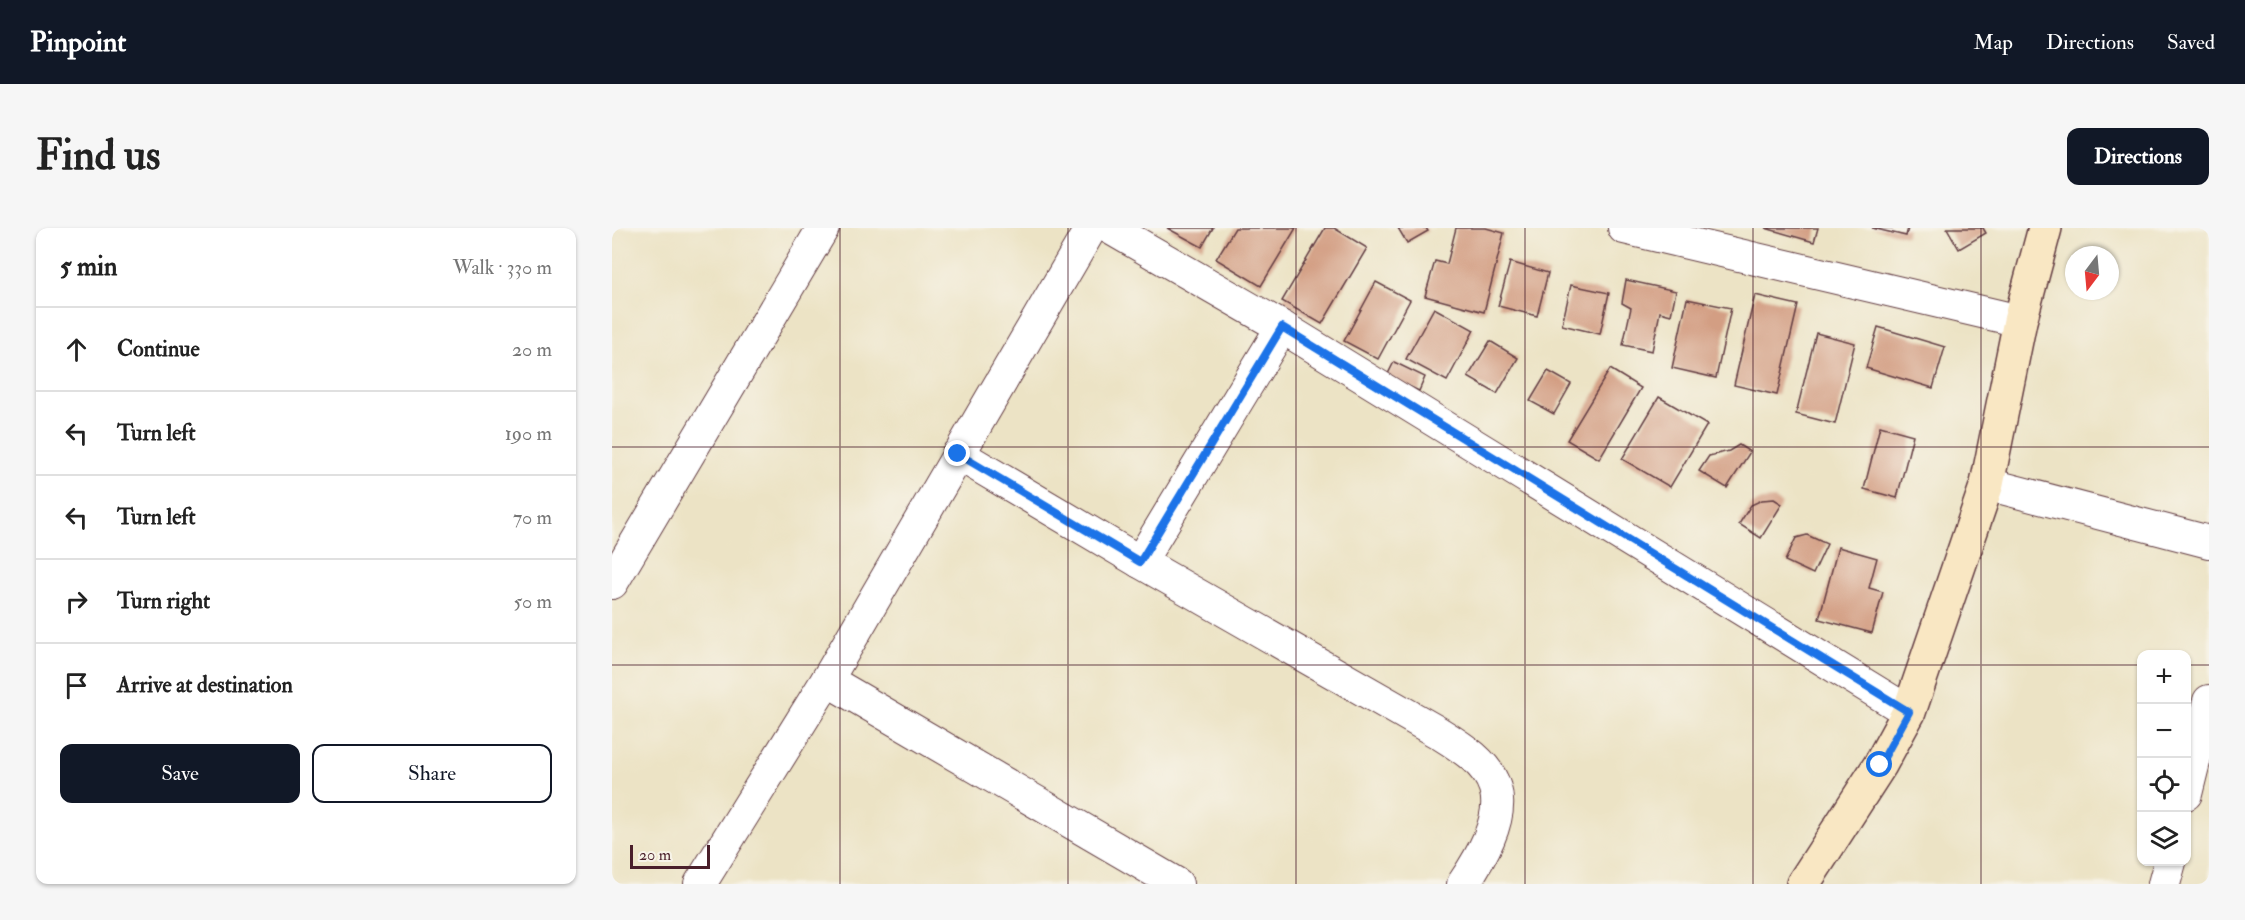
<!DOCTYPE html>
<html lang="en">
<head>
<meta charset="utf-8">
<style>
	body { margin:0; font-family:"IM FELL Double Pica",serif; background:#f6f6f6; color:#222 }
	.controls { position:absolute; right:18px; bottom:18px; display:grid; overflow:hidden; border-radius:12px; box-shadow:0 2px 4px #0004 }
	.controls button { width:54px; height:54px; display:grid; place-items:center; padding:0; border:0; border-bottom:2px solid #e0e0e0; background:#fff; color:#222; font:30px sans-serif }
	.compass { position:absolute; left:1453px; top:18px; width:54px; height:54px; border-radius:50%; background:#fff; box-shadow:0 2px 4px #0004; rotate:196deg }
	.scale { position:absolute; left:18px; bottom:15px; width:80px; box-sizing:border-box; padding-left:6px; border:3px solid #4a1f2b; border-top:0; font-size:16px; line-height:21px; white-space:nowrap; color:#4a1f2b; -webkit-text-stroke:4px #f7f3e8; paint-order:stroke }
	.stop { position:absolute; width:18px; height:18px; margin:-14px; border:4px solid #1a73e8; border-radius:50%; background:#fff }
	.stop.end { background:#1a73e8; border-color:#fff; box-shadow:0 2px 6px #0008 }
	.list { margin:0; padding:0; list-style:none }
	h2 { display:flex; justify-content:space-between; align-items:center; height:78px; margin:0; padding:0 24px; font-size:26px }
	h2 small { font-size:20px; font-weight:400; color:#767676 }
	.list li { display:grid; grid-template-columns:39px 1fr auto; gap:18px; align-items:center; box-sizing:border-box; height:84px; padding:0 24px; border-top:2px solid #e0e0e0 }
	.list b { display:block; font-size:22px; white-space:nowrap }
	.list em { font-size:20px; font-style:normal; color:#767676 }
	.actions { display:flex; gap:12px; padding:18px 24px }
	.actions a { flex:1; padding:14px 0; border:2px solid #111827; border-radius:12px; text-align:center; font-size:21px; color:#111827 }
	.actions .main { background:#111827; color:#fff }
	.icon { flex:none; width:33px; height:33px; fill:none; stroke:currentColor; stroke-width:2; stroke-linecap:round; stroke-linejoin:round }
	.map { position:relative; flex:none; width:1597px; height:656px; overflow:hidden; border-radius:12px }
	header { display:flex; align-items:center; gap:36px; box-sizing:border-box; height:84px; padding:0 30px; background:#111827; color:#fff }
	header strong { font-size:28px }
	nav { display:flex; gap:33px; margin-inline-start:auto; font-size:21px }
	.intro { display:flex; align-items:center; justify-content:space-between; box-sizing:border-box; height:144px; padding:0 36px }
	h1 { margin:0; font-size:42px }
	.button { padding:15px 27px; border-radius:12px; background:#111827; color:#fff; font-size:21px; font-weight:700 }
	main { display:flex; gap:36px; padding:0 36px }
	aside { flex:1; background:#fff; border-radius:12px; box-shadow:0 2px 4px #0004 }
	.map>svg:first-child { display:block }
	.building { fill:#d39e83 }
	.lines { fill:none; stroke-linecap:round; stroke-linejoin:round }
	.street-casing { stroke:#623c42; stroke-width:34 }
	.secondary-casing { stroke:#623c42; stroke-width:36 }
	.street { stroke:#fff; stroke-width:32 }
	.secondary { stroke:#f9e7c3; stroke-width:33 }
	.route { stroke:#1a73e8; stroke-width:8 }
	.grid { fill:none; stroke:#4a1f2b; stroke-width:1.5; stroke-opacity:0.55 }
</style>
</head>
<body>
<header>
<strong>Pinpoint</strong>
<nav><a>Map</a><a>Directions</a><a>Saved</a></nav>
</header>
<div class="intro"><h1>Find us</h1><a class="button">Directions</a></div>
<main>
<aside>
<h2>5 min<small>Walk · 330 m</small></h2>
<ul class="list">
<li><svg class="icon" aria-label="ahead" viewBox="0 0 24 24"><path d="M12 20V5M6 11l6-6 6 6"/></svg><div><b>Continue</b></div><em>20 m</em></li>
<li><svg class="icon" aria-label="left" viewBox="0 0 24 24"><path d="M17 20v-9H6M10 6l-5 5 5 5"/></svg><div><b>Turn left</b></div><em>190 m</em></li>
<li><svg class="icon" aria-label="left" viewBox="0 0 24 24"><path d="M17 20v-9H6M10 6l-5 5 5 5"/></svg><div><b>Turn left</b></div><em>70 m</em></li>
<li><svg class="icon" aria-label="right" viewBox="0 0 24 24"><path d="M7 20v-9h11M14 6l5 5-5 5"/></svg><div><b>Turn right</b></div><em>50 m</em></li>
<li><svg class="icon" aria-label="arrive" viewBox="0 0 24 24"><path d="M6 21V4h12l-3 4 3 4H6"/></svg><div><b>Arrive at destination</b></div></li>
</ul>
<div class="actions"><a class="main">Save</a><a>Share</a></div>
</aside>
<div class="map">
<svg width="1597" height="656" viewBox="0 0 1597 656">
	<rect width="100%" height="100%" fill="#f7f3e8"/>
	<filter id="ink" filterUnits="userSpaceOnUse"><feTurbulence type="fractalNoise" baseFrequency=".0167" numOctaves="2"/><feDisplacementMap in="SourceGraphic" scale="12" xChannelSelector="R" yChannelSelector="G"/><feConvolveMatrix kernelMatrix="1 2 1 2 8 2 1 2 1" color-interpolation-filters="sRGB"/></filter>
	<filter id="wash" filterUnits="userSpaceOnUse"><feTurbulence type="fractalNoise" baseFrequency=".008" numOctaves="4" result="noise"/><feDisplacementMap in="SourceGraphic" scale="24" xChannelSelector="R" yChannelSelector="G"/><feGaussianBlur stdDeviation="1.35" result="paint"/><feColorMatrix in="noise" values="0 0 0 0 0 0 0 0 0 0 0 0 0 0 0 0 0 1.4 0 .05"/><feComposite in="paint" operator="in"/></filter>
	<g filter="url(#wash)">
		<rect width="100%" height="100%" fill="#ece3c5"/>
		<g id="blocks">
			<g class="building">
				<path d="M555 0H601L590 19Z"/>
				<path d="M623 0H684L649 58 604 31Z"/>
				<path d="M713 0H722L755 20 710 96 670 73Z"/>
				<path d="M786 0H814L816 3 795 15Z"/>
				<path d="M844 0H874L892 5 872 84 813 68 823 33 835 36Z"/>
				<path d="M1153 0H1206L1202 14Z"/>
				<path d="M1260 0H1296L1294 8Z"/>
				<path d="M1335 0H1371L1374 5 1347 21Z"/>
				<path d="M898 34 936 45 925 88 886 78Z"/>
				<path d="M1014 52 1064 63 1059 87 1048 84 1040 123 1011 117 1019 80 1010 75Z"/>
				<path d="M764 54 798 72 766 131 732 113Z"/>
				<path d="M959 57 997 65 988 106 950 97Z"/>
				<path d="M1143 67 1186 77 1165 167 1122 157Z"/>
				<path d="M1075 71 1119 80 1104 150 1060 140Z"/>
				<path d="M822 80 862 102 835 153 794 131Z"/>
				<path d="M1266 99 1333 119 1321 160 1254 140Z"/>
				<path d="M1204 105 1243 115 1223 196 1184 186Z"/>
				<path d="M878 113 906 130 885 166 856 149Z"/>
				<path d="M782 134 813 149 807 163 775 148Z"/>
				<path d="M998 141 1029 160 987 231 955 212Z"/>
				<path d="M936 143 959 156 942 186 918 173Z"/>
				<path d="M1047 169 1095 197 1058 259 1010 231Z"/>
				<path d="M1268 198 1301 207 1285 270 1252 261Z"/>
				<path d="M1127 217 1138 224 1115 260 1087 243 1097 228 1117 223Z"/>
				<path d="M1162 271 1170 276 1149 310 1127 296 1139 277 1150 272Z"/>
				<path d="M1195 307 1215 316 1201 346 1173 333 1184 310Z"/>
				<path d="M1226 319 1265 330 1257 360 1271 364 1260 405 1207 391Z"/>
			</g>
		</g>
	</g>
	<g filter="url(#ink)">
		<use href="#blocks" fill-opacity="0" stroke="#623c42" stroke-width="1.5"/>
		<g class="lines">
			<g class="street-casing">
				<g id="street">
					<path d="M498 0 670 99 1297 484"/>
					<path d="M1012 0 1408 93"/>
					<path d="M346 226 528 334 827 505C848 518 876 535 883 560 893 591 867 632 851 656"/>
					<path d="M1375 256 1597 314"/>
					<path d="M528 334 670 99"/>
					<path d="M0 355 211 0"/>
					<path d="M215 452 565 656"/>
					<path d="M1574 566 1597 473"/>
					<path d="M88 656 215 452 479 0"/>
					<path d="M1552 656 1558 634"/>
				</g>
			</g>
			<g class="secondary-casing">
				<path id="secondary" d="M1191 656 1268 537 1297 484 1375 256 1408 93 1433 0"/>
			</g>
			<use href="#street" class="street"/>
			<use href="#secondary" class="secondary"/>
		</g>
	</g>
	<g class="lines" filter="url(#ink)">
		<path class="route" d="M346 226 528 334 670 99 1297 484 1268 537"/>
	</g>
	<path class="grid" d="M228 0V656M456 0V656M684 0V656M913 0V656M1141 0V656M1369 0V656M0 219H1597M0 437H1530M1574 437H1597"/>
</svg>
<div class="controls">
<button>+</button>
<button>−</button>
<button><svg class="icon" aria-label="locate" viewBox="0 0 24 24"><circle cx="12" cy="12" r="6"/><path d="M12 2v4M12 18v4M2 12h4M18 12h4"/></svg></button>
<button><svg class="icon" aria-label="layers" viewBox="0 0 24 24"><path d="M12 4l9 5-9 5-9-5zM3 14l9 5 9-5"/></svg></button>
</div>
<svg class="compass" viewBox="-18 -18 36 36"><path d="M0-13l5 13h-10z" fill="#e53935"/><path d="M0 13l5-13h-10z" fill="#767676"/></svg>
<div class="scale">20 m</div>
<div class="stop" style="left:1268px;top:537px"></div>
<div class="stop end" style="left:346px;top:226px"></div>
</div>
</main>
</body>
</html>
